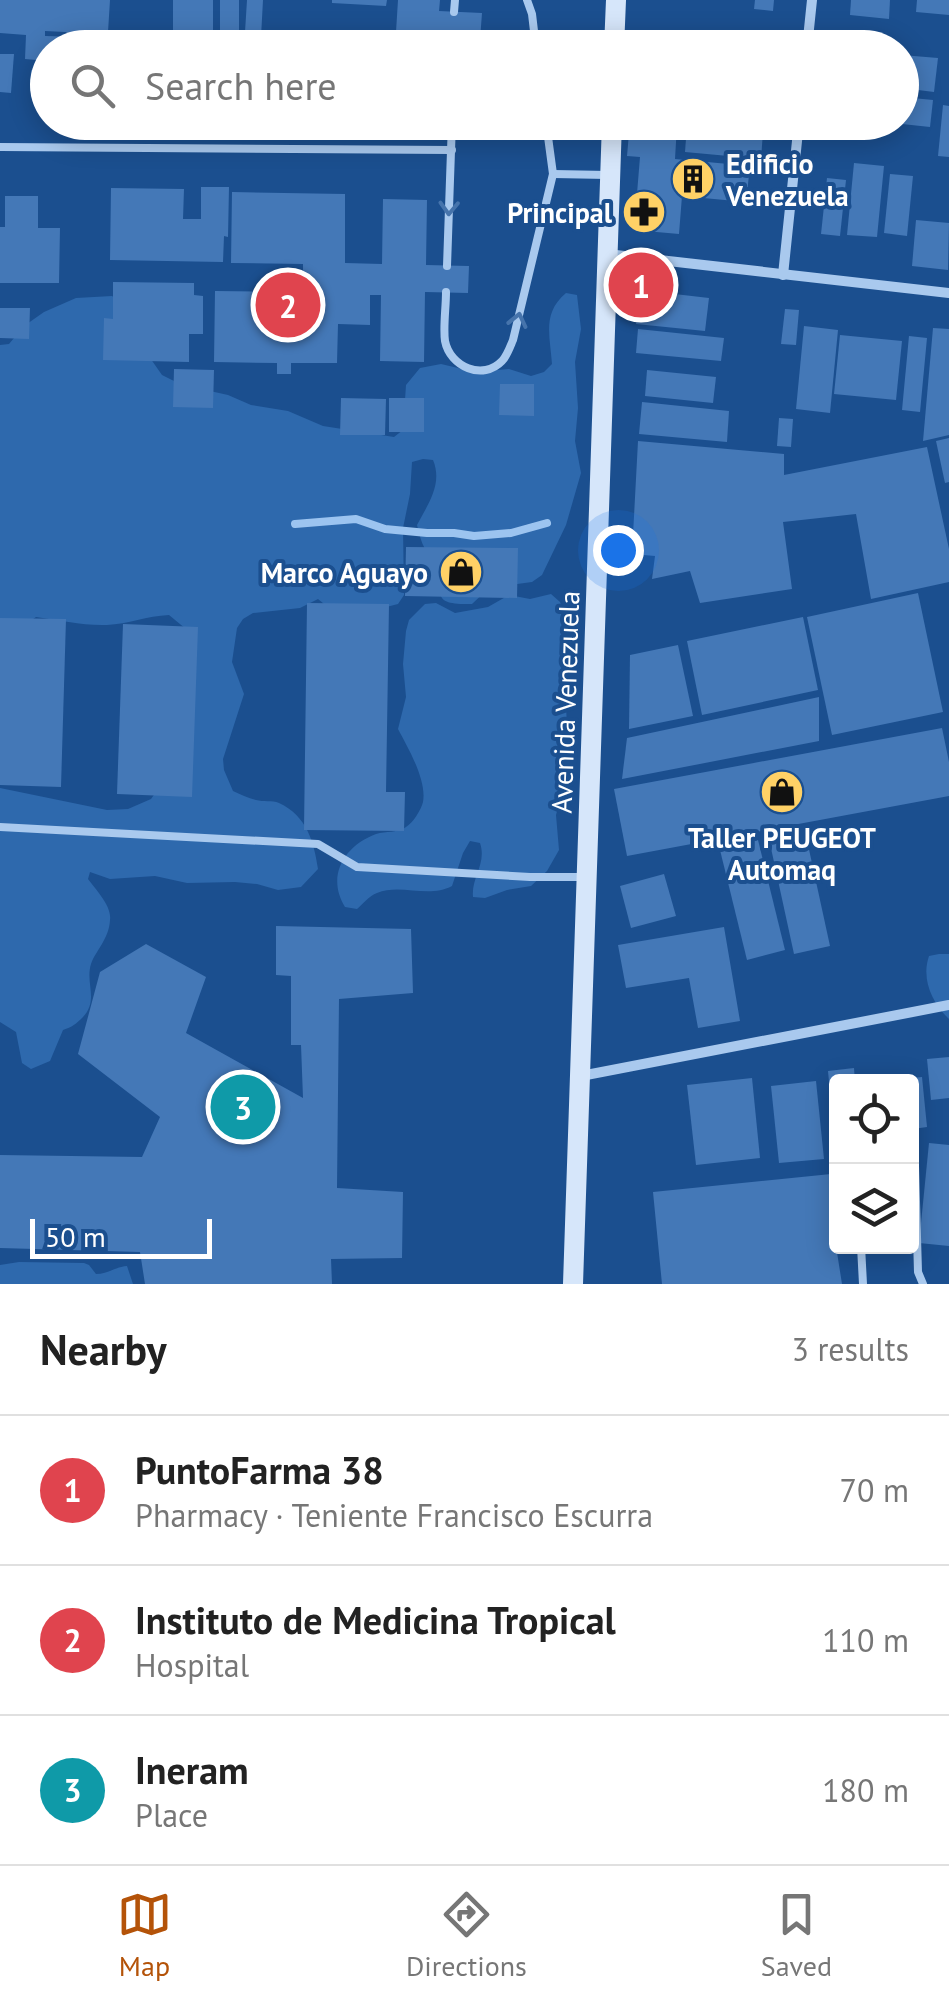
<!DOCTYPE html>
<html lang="en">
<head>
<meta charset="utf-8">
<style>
	body { margin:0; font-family:"PT Sans",sans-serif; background:#f2f2f2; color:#222 }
	.controls { position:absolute; right:30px; bottom:30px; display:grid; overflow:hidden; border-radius:10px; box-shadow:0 5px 25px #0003 }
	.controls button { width:90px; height:90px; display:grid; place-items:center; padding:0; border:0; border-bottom:2px solid #e0e0e0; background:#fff; color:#222; font:50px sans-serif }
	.scale { position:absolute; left:30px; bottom:25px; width:182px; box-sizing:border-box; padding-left:10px; border:5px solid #fff; border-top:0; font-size:28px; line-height:35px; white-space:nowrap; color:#fff; -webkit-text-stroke:8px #1b4f8f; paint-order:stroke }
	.you { position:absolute; left:618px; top:550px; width:35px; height:35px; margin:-25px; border:8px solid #fff; border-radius:50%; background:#1a73e8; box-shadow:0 0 0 15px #1a73e833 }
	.badge { display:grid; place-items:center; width:65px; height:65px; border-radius:50%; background:#b45309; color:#fff; font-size:32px; font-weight:700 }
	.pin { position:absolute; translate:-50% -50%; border:5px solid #fff; box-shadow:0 2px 10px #0006 }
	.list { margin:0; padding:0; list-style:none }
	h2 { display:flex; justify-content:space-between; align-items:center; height:130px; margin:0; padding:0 40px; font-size:42px }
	h2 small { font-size:32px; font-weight:400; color:#767676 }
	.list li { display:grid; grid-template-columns:65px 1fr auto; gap:30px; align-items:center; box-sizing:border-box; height:150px; padding:0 40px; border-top:2px solid #e0e0e0 }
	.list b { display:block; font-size:38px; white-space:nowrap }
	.list p { margin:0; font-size:32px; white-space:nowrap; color:#767676 }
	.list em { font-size:32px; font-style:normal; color:#767676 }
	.icon { flex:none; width:55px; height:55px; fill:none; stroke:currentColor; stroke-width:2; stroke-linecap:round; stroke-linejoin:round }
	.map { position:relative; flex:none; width:949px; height:1284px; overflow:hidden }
	.search { position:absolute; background:#fff; box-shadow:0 5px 25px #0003; left:30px; right:30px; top:30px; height:110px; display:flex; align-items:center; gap:25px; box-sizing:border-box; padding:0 35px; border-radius:55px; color:#767676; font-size:38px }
	.sheet { height:580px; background:#fff }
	nav { display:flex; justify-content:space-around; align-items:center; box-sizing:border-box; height:140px; border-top:2px solid #e0e0e0; background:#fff; font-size:28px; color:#767676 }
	nav a { display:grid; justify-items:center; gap:5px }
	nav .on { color:#b45309 }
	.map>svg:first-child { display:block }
	.green { fill:#2e69ad }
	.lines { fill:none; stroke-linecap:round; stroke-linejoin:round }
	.stream { stroke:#9cc4f0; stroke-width:8 }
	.building { fill:#4478b7 }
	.lane { stroke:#a9c9ee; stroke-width:8 }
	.street { stroke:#a9c9ee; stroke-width:10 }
	.secondary { stroke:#d6e6fa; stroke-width:20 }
	.oneway { stroke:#4674ac }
	.labels { text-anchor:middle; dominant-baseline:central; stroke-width:8; stroke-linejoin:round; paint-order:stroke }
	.poi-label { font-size:28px; font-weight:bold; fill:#fff; stroke:#1b4f8f; text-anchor:end }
	.street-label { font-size:28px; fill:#fff; stroke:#1b4f8f }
</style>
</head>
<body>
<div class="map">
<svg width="949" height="1284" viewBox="0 0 949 1284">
	<rect width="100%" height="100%" fill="#1b4f8f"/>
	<g class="green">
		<path d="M566 293 577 295 581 329 575 362 578 408 575 441 581 473 566 525 542 575 532 582 489 588 472 604C426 605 447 592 434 564 432 558 427 554 425 549 421 542 419 533 417 525 428 504 443 484 433 460L423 459 412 462 410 494 403 528 404 595 398 604 347 617 335 613 318 599 300 608 253 613 243 619 237 628 232 662 244 694 223 759 224 770 233 791C240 794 248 798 256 800 263 802 272 800 279 803 307 816 314 842 318 869L301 887 278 890 257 884 235 882 187 883 155 876 110 879 90 872 88 879C96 890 112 906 110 920 109 939 96 950 91 964 85 983 99 1000 83 1017 76 1024 72 1027 63 1030L50 1061 31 1069 22 1063 16 1032 0 1022V788L107 810 128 809 151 799 163 782 186 629 169 615C147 616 128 624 107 625 84 626 59 620 36 617L0 643V345L9 344 24 326 44 312 76 298 112 296 121 302 141 345 162 375 172 380 183 385 228 395 251 405 288 411 323 426 394 437 403 430 406 385 420 368 441 364 475 372 509 369 531 376 544 372 552 364C550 336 542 313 566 293Z"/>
		<path d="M551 594 560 602 573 634 574 655 566 705 567 728 562 749V793L556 815 559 850 547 871 531 886 507 890 485 898 473 897C471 877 487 864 480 843L470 841 463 853 452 886C428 899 401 883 377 893 369 896 363 904 357 909L345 907C326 876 344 846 376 834 386 831 398 833 406 827 413 823 421 810 423 802 427 780 408 748 398 729L406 697 403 664 406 631 409 620 425 604 436 603 455 613 488 607 509 595 530 599Z"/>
		<path d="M939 954H949V1019C932 1003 921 979 929 956Z"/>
		<path d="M19 1262 84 1263 89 1265 96 1274C108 1274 115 1267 127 1266L133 1284H0V1265Z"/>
	</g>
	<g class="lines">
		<path class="stream" d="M295 524 356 519 385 529 427 533H454L474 536 511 533 547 523"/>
	</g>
	<g class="building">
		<path d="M0 0H110L107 48H84L85 33 45 31V36L82 37 81 48H48V61L25 59 26 35 0 33Z"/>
		<path d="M173 0H213V35L173 36Z"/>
		<path d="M220 0H239V48H116V41H220Z"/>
		<path d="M247 0H263L261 37 348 42V48H244Z"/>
		<path d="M332 0H387L386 6 332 3Z"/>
		<path d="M398 0H440L439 11 482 13 480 40 438 38V48H395Z"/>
		<path d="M755 0H774L773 11 754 9Z"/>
		<path d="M851 0H890L889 19 850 15Z"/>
		<path d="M917 0H949V15L916 12Z"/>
		<path d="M0 54H14L11 93 0 92Z"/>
		<path d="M902 55 938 58 934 92 902 88Z"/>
		<path d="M31 70 48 71V92L30 91Z"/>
		<path d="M902 97 933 100 930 127 902 124Z"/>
		<path d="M943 105 949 106V157L938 156Z"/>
		<path d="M630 122 677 125 675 159 750 166 746 202 682 196 679 234 634 230 640 157 627 156Z"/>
		<path d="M687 125 763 132 761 159 685 152Z"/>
		<path d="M854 163 884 166 877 237 847 235Z"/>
		<path d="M890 174 913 176 907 236 884 233Z"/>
		<path d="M827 178 846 180 840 236 821 234Z"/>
		<path d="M201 187H229L228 237 224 236 223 262 110 260 111 188 184 189 183 219H201Z"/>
		<path d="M232 192 345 194V263L382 264 383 199 427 200 426 265 469 266 468 293 425 292 424 362 380 361 381 295H370V325L338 324 337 363H291V374H277V363L214 362 215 291 303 292V264L231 263Z"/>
		<path d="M5 196H38V228H60L59 283H0V227H5Z"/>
		<path d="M916 220 949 223 948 270 912 266Z"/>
		<path d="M113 282 194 283V295L203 296V334H189V362L103 360 104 318 113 319Z"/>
		<path d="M640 290 709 298 705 331 636 324Z"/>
		<path d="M0 308H30L29 339 0 338Z"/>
		<path d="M785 309 799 310 796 345 781 344Z"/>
		<path d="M804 326 838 330 830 413 796 409Z"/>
		<path d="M933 328 949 329V435L923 441Z"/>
		<path d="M638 329 724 338 721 361 636 353Z"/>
		<path d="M840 335 902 341 896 400 834 394Z"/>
		<path d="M909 336 927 338 920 412 902 410Z"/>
		<path d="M174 369 214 370 213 408 173 407Z"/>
		<path d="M647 370 716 377 713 403 645 396Z"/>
		<path d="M500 384H534V416L499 415Z"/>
		<path d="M341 398 386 399 385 435H340Z"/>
		<rect x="389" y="398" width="35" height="34"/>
		<path d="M642 402 729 411 727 442 639 434Z"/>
		<path d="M779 418 793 419 791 447 777 446Z"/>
		<path d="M949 438V482L945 483 936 441Z"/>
		<path d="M638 441 784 454V475L927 447 949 549V582L871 599 856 514 783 522 792 589 700 603 690 571 652 579 655 556 632 554Z"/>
		<path d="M406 547 518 548 517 598 405 596Z"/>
		<path d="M918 593 943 712 832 735 807 617Z"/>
		<path d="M307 603 389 604 386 792H405L404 831 304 830Z"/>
		<path d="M803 617 818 690 702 715 687 641Z"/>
		<path d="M0 618 66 619 61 787 0 785Z"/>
		<path d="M123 624 198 627 192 797 117 794Z"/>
		<path d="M678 645 693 716 629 729 630 655Z"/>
		<path d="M819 697V741L622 779 627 738Z"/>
		<path d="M942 728 949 762V796L627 856 614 789Z"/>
		<path d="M805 831 830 946 794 954 769 839Z"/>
		<path d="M758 840 785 950 747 960 720 850Z"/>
		<path d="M664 874 676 916 631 928 620 886Z"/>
		<path d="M276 926 411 929 413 993 339 999 337 1188 403 1192 402 1258 331 1259 332 1284H145L140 1252 0 1248V1155L142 1157 160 1117 78 1054 100 972 146 944 206 977 186 1033 303 1098 301 1045H291V976L276 975Z"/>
		<path d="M724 927 740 1021 698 1028 689 978 626 988 618 945Z"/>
		<path d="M949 1057V1098L931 1100 927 1059Z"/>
		<path d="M854 1068 855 1082H836V1134H834L828 1071Z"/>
		<path d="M922 1077 927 1127 913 1129 912 1078Z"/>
		<path d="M752 1078 760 1158 696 1165 687 1085Z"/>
		<path d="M816 1081 824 1159 779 1163 771 1086Z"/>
		<path d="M929 1143 949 1145V1246L919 1243Z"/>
		<path d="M831 1174 836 1246 842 1284H662L653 1192Z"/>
	</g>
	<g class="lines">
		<g class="lane">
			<path d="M527 0 532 14 536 48"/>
			<path d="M454 12 455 0"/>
			<path d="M454 48 455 39"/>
			<path d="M0 147 452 150"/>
			<path d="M553 174 608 175"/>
			<path d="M447 266 452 122"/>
			<path d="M446 292C446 308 443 327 445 341 450 367 483 381 502 361 507 356 510 347 513 340L553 174 546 122"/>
			<path d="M0 827 318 844 357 867 530 877H586"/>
			<path d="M915 1166 918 1272 923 1284"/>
			<path d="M861 1246 863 1284"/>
		</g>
		<g class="street">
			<path d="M807 48 812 0"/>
			<path d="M607 254 949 293"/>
			<path d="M783 275 799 122"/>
			<path d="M581 1076 949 1005"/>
		</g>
		<g class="secondary">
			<path d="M614 48 616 0"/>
			<path d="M573 1284 612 122"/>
		</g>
	</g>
	<defs><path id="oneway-chevron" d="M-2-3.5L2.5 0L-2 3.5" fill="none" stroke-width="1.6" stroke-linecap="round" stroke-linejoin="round" transform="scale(2.5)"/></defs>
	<g class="oneway">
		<use href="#oneway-chevron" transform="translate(449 208) rotate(92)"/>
		<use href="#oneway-chevron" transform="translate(518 320) rotate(-77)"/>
	</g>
	<defs>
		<g id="building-disc" transform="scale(2.25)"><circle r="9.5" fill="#ffd166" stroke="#1b4f8f"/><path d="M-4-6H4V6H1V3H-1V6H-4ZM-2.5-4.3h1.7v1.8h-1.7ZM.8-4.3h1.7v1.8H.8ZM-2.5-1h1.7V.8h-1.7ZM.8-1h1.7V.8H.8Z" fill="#111"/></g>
		<g id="pharmacy-disc" transform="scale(2.25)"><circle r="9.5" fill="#ffd166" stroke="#1b4f8f"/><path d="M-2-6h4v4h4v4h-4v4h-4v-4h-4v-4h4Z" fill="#111"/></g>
		<g id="shop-disc" transform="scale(2.25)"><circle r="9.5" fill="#ffd166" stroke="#1b4f8f"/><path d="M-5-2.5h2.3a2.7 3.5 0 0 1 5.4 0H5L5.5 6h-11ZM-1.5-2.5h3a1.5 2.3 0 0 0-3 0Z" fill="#111"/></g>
	</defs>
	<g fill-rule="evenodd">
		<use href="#building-disc" x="693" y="179"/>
		<use href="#pharmacy-disc" x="644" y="212"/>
		<use href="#shop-disc" x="461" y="572"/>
		<use href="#shop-disc" x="782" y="792"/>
	</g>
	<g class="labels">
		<g class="poi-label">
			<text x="726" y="163" text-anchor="start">Edificio<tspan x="726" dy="32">Venezuela</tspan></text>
			<text x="612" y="212">Principal</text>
			<text x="428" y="572">Marco Aguayo</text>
			<text x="782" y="837" text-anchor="middle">Taller PEUGEOT<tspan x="782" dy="32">Automaq</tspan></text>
		</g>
		<g class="street-label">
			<text transform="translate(565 702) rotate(-88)">Avenida Venezuela</text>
		</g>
	</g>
</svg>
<div class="controls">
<button><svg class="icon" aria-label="locate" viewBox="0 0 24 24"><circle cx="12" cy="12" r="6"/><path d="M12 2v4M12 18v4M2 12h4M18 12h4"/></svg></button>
<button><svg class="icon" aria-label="layers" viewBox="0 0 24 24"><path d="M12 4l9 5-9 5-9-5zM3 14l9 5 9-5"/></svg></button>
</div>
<div class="scale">50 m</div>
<div class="you"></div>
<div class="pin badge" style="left:641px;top:285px;background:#e0444e">1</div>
<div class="pin badge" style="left:288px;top:305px;background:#e0444e">2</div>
<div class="pin badge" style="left:243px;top:1107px;background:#0f9aa8">3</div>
<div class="search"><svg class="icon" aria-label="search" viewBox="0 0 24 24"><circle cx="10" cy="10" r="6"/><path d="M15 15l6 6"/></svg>Search here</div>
</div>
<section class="sheet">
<h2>Nearby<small>3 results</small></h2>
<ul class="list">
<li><span class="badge" style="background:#e0444e">1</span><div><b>PuntoFarma 38</b><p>Pharmacy · Teniente Francisco Escurra</p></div><em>70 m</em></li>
<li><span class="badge" style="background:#e0444e">2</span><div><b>Instituto de Medicina Tropical</b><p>Hospital</p></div><em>110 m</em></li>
<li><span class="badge" style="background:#0f9aa8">3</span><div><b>Ineram</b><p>Place</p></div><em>180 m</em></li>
</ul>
</section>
<nav>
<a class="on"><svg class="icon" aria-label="map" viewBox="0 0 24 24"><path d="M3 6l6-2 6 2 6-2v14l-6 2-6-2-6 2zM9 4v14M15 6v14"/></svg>Map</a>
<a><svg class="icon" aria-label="directions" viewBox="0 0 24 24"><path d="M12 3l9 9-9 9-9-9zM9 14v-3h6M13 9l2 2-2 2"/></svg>Directions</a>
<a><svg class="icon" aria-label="saved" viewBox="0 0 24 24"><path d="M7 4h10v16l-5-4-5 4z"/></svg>Saved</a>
</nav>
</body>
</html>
